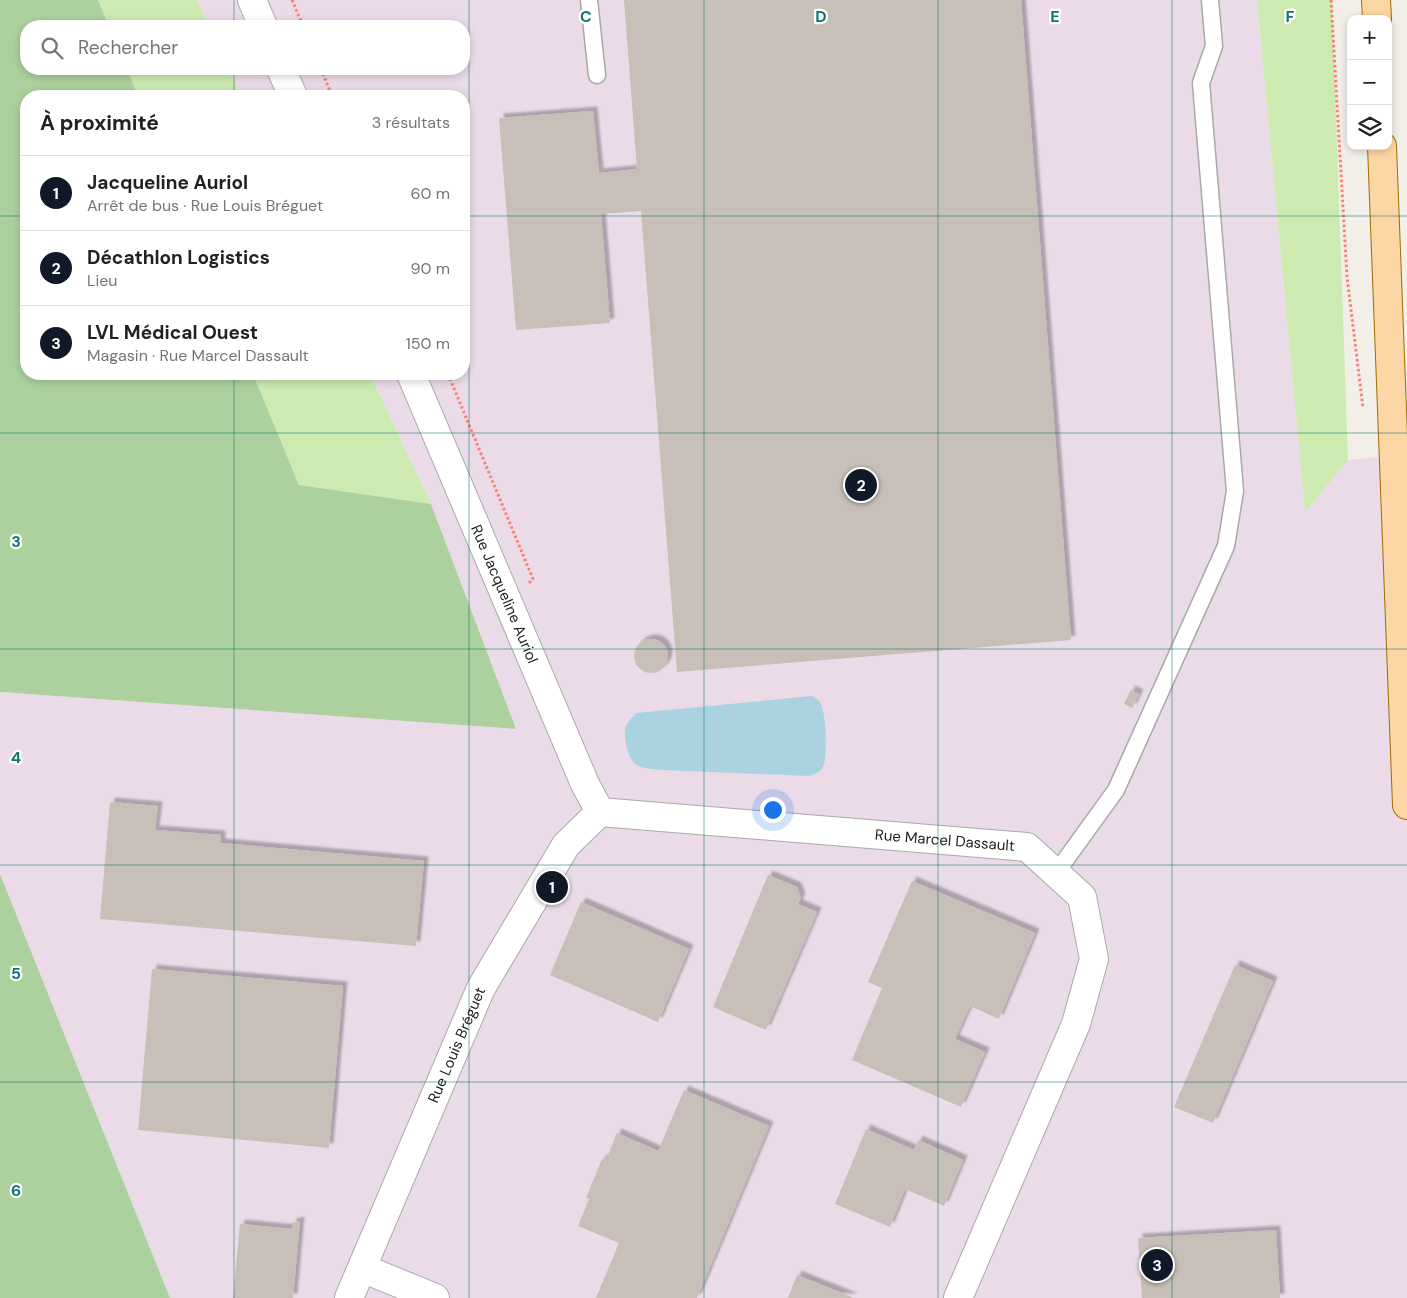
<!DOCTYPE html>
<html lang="fr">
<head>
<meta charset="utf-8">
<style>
	body { margin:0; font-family:"DM Sans",sans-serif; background:#f2f2f2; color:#202124 }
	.controls { position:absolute; right:15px; top:15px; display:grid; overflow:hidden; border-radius:10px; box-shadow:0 2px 8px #0003 }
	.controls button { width:45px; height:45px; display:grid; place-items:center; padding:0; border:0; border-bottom:1px solid #e0e0e0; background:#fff; color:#202124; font:25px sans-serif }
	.you { position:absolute; left:772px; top:809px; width:18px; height:18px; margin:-12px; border:4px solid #fff; border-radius:50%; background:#1a73e8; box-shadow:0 0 0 8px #1a73e833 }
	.badge { display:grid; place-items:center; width:32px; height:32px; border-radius:50%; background:#111827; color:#fff; font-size:16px; font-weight:700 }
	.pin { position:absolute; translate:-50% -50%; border:2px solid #fff; box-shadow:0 1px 5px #0006 }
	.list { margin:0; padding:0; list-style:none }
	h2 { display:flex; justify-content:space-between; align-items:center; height:65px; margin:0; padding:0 20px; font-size:21px }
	h2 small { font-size:16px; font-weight:400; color:#757577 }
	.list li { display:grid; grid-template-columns:32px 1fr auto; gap:15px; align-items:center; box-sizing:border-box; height:75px; padding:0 20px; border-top:1px solid #e0e0e0 }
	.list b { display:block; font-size:19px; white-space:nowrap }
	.list p { margin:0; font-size:16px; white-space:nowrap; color:#757577 }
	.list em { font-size:16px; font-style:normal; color:#757577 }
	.icon { flex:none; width:28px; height:28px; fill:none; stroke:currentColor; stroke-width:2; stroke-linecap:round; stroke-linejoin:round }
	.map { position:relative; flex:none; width:1407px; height:1298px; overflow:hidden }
	.search { position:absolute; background:#fff; box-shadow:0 2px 8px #0003; left:20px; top:20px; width:450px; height:55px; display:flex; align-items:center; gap:12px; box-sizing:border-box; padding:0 18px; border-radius:20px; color:#757577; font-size:19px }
	.panel { position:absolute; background:#fff; box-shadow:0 2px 8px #0003; left:20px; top:90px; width:450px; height:290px; border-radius:20px }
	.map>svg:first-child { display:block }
	.industrial { fill:#ebdbe8 }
	.grass { fill:#cdebb0 }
	.forest { fill:#add19e }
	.water { fill:#aad3df }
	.building { fill:#c7bfb8; filter:url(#shadow) }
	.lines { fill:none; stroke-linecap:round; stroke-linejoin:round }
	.lane-casing { stroke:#a9a9a9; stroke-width:19 }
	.street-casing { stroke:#a9a9a9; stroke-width:30 }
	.primary-casing { stroke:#a06b00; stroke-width:30 }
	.path { stroke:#fa8072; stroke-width:3; stroke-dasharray:2.5 2.5; stroke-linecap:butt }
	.lane { stroke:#fff; stroke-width:16 }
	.street { stroke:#fff; stroke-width:28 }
	.primary { stroke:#fcd6a4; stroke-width:28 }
	.grid { fill:none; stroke:#0f766e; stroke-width:1; stroke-opacity:0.55 }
	.labels { text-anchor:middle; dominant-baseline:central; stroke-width:4.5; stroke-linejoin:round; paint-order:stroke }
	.street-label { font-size:15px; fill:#222; stroke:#fff }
	.grid-label { font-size:16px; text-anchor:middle; font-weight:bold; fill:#0f766e; stroke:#fff; stroke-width:4.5; stroke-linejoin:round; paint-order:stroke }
</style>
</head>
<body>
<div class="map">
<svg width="1407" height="1298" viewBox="0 0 1407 1298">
	<defs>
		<filter id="shadow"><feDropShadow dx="4.5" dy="-4.5" stdDeviation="1" flood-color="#0004"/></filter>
	</defs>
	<rect width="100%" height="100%" fill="#f2efe9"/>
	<path class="industrial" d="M197 0H1257L1305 511 1348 460 1407 454V1298H170L0 874V692L516 729 431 504 370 374H464V96H241L229 69H464V26H209Z"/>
	<g class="grass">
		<path d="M98 0H197L209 26H109Z"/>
		<path d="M1257 0H1332L1348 460 1305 512Z"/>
		<path d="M127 69H229L241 96H138Z"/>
		<path d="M253 374H370L431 504 299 485Z"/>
	</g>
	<g class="forest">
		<path d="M0 0H98L109 26H26V69H127L138 96H26V374H253L299 485 431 504 516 729 0 692Z"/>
		<path d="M0 874 170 1298H0Z"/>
	</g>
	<path class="water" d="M812 696C815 698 819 700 821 704 826 714 828 757 823 767 821 772 814 774 810 776L661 770C654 769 645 769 638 766 628 761 624 740 625 730 626 723 632 718 636 713Z"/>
	<g class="building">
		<path d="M624 0H1021L1071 640 677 672 641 211 601 214 610 323 516 330 499 118 593 111 599 173 637 169Z"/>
		<circle cx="651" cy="656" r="17"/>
		<path d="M1131 690 1139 694 1132 708 1124 704Z"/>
		<path d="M110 802 158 806 155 830 221 835V843L424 861 416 946 100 919Z"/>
		<path d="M768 875 797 887 801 898 798 904 817 912 766 1030 713 1007Z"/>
		<path d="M912 881 1035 933 999 1019 970 1006 955 1039 985 1052 961 1107 852 1060 882 988 868 982Z"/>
		<path d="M581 902 689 949 658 1022 550 975Z"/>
		<path d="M1235 965 1273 981 1213 1123 1174 1107Z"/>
		<path d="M152 969 343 986 329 1148 138 1130Z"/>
		<path d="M684 1090 769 1126 697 1298H596L619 1243 578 1226 589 1199 586 1198 602 1159 606 1160 617 1133 658 1151Z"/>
		<path d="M866 1129 914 1150 918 1140 963 1160 944 1206 905 1189 890 1227 835 1204Z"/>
		<path d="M300 1221 293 1298H233L240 1224 292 1229V1223Z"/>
		<path d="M1276 1230 1280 1298H1142L1138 1238Z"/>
		<path d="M797 1275 854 1298H788Z"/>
	</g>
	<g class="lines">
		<g class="lane-casing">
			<g id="lane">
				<path d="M589 0 597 75"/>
				<path d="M1056 873 1116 790 1226 546 1235 491 1201 83 1214 46 1210 0"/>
			</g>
		</g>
		<g class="street-casing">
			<g id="street">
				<path d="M252 0 263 26"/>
				<path d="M281 69 293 96"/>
				<path id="s1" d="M411 374 585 784 600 812"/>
				<path id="s2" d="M600 812 1027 847 1082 897 1094 959 1076 1024 958 1298"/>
				<path d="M362 1268 435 1298"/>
				<path id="s3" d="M349 1298 481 988 566 845 600 812"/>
			</g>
		</g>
		<g class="primary-casing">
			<g id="primary">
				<path d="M1376 0 1377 19"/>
				<path d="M1382 146 1407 805"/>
			</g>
		</g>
		<g class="path">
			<path d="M292 0 303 26"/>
			<path d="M1331 0 1347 277 1363 408"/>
			<path d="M321 69 332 96"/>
			<path d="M448 374 533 579 529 583"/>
		</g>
		<use href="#lane" class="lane"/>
		<use href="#street" class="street"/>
		<use href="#primary" class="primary"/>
	</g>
	<path class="grid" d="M234 0V26M469 0V1298M704 0V1298M938 0V1298M1172 0V1298M234 69V96M0 216H26M464 216H1407M234 374V1298M0 433H1407M0 649H1407M0 865H1407M0 1082H1407"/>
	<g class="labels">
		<g class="street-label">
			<text stroke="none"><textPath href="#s1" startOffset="239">Rue Jacqueline Auriol</textPath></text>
			<text stroke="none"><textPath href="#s2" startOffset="346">Rue Marcel Dassault</textPath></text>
			<text stroke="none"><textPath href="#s3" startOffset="275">Rue Louis Bréguet</textPath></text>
		</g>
	</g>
	<g class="grid-label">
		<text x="586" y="22">C</text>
		<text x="821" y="22">D</text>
		<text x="1055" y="22">E</text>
		<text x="1290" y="22">F</text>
		<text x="16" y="547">3</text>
		<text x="16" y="763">4</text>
		<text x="16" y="979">5</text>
		<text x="16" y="1196">6</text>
	</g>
</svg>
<div class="controls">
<button>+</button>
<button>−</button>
<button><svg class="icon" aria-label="layers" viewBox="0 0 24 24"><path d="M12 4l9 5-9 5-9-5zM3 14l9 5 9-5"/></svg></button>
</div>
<div class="you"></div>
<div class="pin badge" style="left:552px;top:887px">1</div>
<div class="pin badge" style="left:861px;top:485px">2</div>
<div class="pin badge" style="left:1157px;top:1265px">3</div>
<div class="search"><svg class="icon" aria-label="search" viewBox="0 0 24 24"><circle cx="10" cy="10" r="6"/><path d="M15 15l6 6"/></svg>Rechercher</div>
<section class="panel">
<h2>À proximité<small>3 résultats</small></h2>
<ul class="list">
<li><span class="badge">1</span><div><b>Jacqueline Auriol</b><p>Arrêt de bus · Rue Louis Bréguet</p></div><em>60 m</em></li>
<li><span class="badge">2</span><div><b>Décathlon Logistics</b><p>Lieu</p></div><em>90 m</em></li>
<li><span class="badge">3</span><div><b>LVL Médical Ouest</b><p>Magasin · Rue Marcel Dassault</p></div><em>150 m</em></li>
</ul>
</section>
</div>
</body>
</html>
